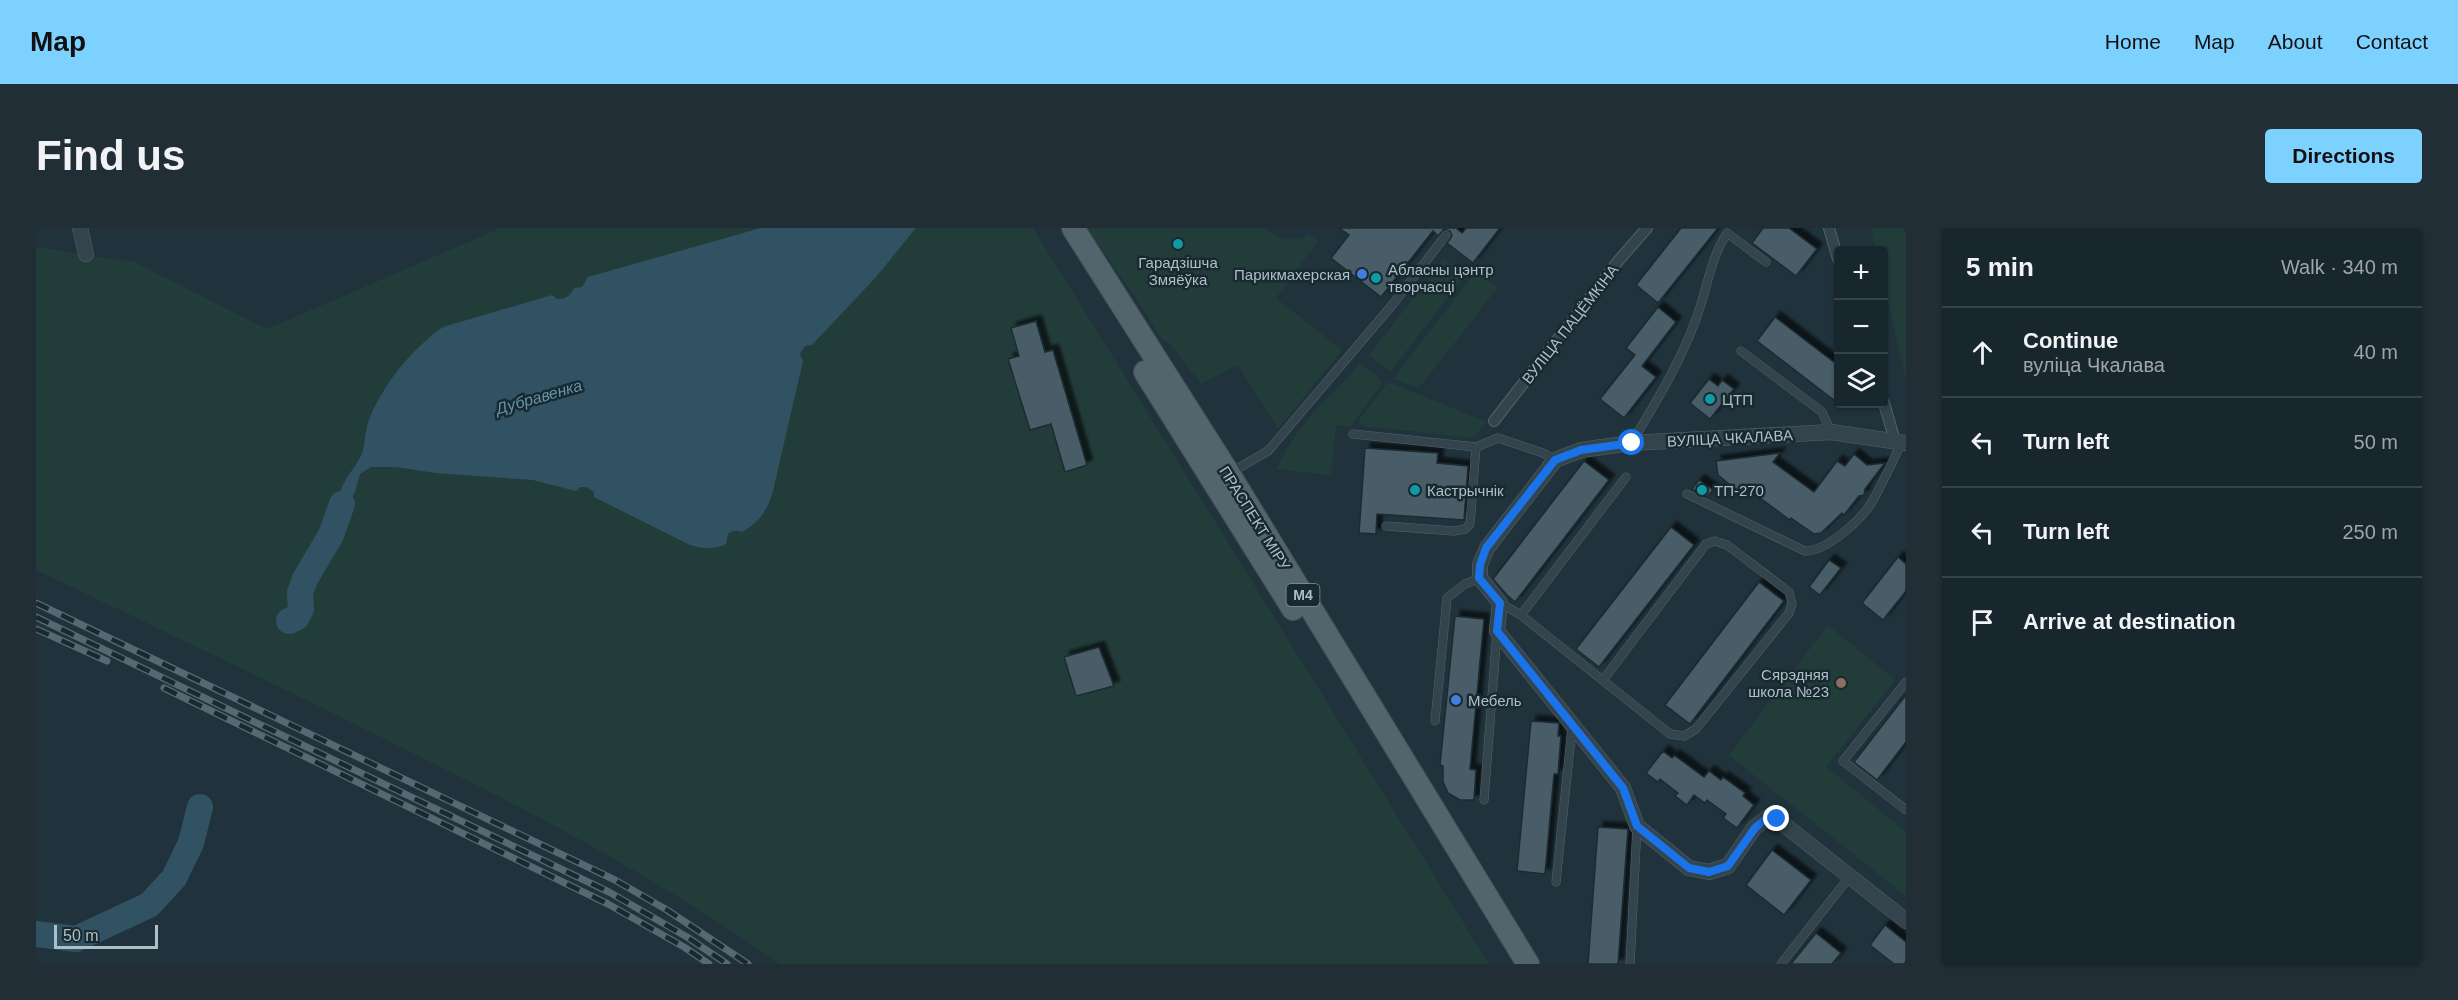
<!DOCTYPE html>
<html lang="en">
<head>
<meta charset="utf-8">
<style>
	body { margin:0; font-family:Helvetica,sans-serif; background:#212e35; color:#f1f3f6 }
	.controls { position:absolute; right:18px; top:18px; display:grid; overflow:hidden; border-radius:6px; box-shadow:0 2px 4px #0004 }
	.controls button { width:54px; height:54px; display:grid; place-items:center; padding:0; border:0; border-bottom:2px solid #364349; background:#18262d; color:#f1f3f6; font:30px sans-serif }
	.scale { position:absolute; left:18px; bottom:15px; width:104px; box-sizing:border-box; padding-left:6px; border:3px solid #afbfc8; border-top:0; font-size:16px; line-height:21px; white-space:nowrap; color:#afbfc8; -webkit-text-stroke:4px #192930; paint-order:stroke }
	.stop { position:absolute; width:18px; height:18px; margin:-14px; border:4px solid #1a73e8; border-radius:50%; background:#fff }
	.stop.end { background:#1a73e8; border-color:#fff; box-shadow:0 2px 6px #0008 }
	.list { margin:0; padding:0; list-style:none }
	h2 { display:flex; justify-content:space-between; align-items:center; height:78px; margin:0; padding:0 24px; font-size:26px }
	h2 small { font-size:20px; font-weight:400; color:#9fa5aa }
	.list li { display:grid; grid-template-columns:39px 1fr auto; gap:18px; align-items:center; box-sizing:border-box; height:90px; padding:0 24px; border-top:2px solid #364349 }
	.list b { display:block; font-size:22px; white-space:nowrap }
	.list p { margin:0; font-size:20px; white-space:nowrap; color:#9fa5aa }
	.list em { font-size:20px; font-style:normal; color:#9fa5aa }
	.icon { flex:none; width:33px; height:33px; fill:none; stroke:currentColor; stroke-width:2; stroke-linecap:round; stroke-linejoin:round }
	.map { position:relative; flex:none; width:1870px; height:736px; overflow:hidden; border-radius:6px }
	header { display:flex; align-items:center; gap:36px; box-sizing:border-box; height:84px; padding:0 30px; background:#7dd1ff; color:#111 }
	header strong { font-size:28px }
	nav { display:flex; gap:33px; margin-inline-start:auto; font-size:21px }
	.intro { display:flex; align-items:center; justify-content:space-between; box-sizing:border-box; height:144px; padding:0 36px }
	h1 { margin:0; font-size:42px }
	.button { padding:15px 27px; border-radius:6px; background:#7dd1ff; color:#111; font-size:21px; font-weight:700 }
	main { display:flex; gap:36px; padding:0 36px }
	aside { flex:1; background:#18262d; border-radius:6px; box-shadow:0 2px 4px #0004 }
	.map>svg:first-child { display:block }
	.green { fill:#223d39 }
	.water { fill:#315262 }
	.lines { fill:none; stroke-linecap:round; stroke-linejoin:round }
	.river { stroke:#315262; stroke-width:26 }
	.building { fill:#485d67; stroke:#1b2b32; stroke-width:1.5; filter:url(#shadow) }
	.service-casing { stroke:#526269; stroke-width:9 }
	.pedestrian-casing { stroke:#526269; stroke-width:12 }
	.minor-casing { stroke:#526269; stroke-width:16 }
	.primary-casing { stroke:#405058; stroke-width:24 }
	.service { stroke:#34444c; stroke-width:8 }
	.pedestrian { stroke:#34444c; stroke-width:10 }
	.minor { stroke:#34444c; stroke-width:15 }
	.primary { stroke:#52646c; stroke-width:22 }
	.rail-casing { stroke:#566973; stroke-width:7 }
	.rail { stroke:#192930; stroke-width:4.5; stroke-dasharray:14; stroke-linecap:butt }
	.route { stroke:#1a73e8; stroke-width:8 }
	.culture-dot { fill:#0f9aa8; stroke:#192930; stroke-width:2 }
	.shop-dot { fill:#3f7fe0; stroke:#192930; stroke-width:2 }
	.education-dot { fill:#8d6e63; stroke:#192930; stroke-width:2 }
	.labels { text-anchor:middle; dominant-baseline:central; stroke-width:5; stroke-linejoin:round; paint-order:stroke }
	.shield { fill:#192930; stroke:#82929a; stroke-width:1.5 }
	.shield-label { font-size:14px; font-weight:bold; fill:#afbfc8 }
	.poi-label { font-size:15px; fill:#afbfc8; stroke:#192930; text-anchor:start }
	.street-label { font-size:15px; fill:#afbfc8; stroke:#192930 }
	.water-label { font-size:16px; font-style:italic; fill:#6594aa; stroke:#192930 }
</style>
</head>
<body>
<header>
<strong>Map</strong>
<nav><a>Home</a><a>Map</a><a>About</a><a>Contact</a></nav>
</header>
<div class="intro"><h1>Find us</h1><a class="button">Directions</a></div>
<main>
<div class="map">
<svg width="1870" height="736" viewBox="0 0 1870 736">
	<defs>
		<filter id="shadow"><feDropShadow dx="5.5" dy="-5.5" stdDeviation="1.5" flood-color="#0009"/></filter>
	</defs>
	<rect width="100%" height="100%" fill="#20333c"/>
	<g class="green">
		<path d="M465 0H997L1453 736H744C634 658 515 594 395 534 265 468 132 405 0 342V19L98 34 231 101Z"/>
		<path d="M1051 0H1227C1238 9 1261 17 1272 6L1282 13 1240 70 1306 122 1242 201 1202 137 1165 156 1132 113H1127L1099 69Z"/>
		<path d="M1835 0H1870V153L1848 54V22H1840Z"/>
		<path d="M1408 31 1429 47 1354 144 1333 127Z"/>
		<path d="M1440 44 1462 59 1383 160 1357 151Z"/>
		<path d="M1324 135 1347 154 1314 199 1300 197 1295 247 1240 241C1250 220 1266 197 1282 180 1297 164 1312 152 1324 135Z"/>
		<path d="M1352 154 1451 194 1437 210 1328 198 1323 195 1324 191Z"/>
		<path d="M1792 397 1859 452 1790 539 1870 604V668L1693 527Z"/>
	</g>
	<path class="water" d="M725 0H880L840 49 776 117 769 118 764 126 767 133 737 263C732 281 723 295 706 304 700 302 697 302 692 306L690 316C677 322 668 321 654 317L558 269V264L550 259H544L540 263 497 252 399 245 360 239H335L324 246 319 264 295 307C290 298 303 264 308 255 313 245 320 238 325 228 330 217 328 204 333 192 347 156 376 121 407 99L516 67 521 71C529 71 535 68 538 60L546 59 552 49Z"/>
	<g class="lines">
		<g class="river">
			<path d="M253 393 261 389 265 381 264 365 269 351 295 307 306 276"/>
			<path d="M0 706 40 711 113 677 138 650 155 615 164 579"/>
		</g>
	</g>
	<g class="building">
		<path d="M1303 0H1420L1426 5 1430 0H1464L1437 35 1411 15 1416 8 1414 3 1408 1 1402 8 1397 3 1345 69 1295 30 1313 7Z"/>
		<path d="M1645 0H1682L1622 75 1600 57Z"/>
		<path d="M1727 0H1753L1781 21 1760 48 1716 15Z"/>
		<path d="M1622 79 1640 94 1606 138 1620 149 1588 190 1564 171 1599 127 1590 120Z"/>
		<path d="M1739 89 1803 138V176L1721 113Z"/>
		<path d="M1000 93 1009 124 1017 122 1051 237 1029 244 1015 196 994 202 972 131 983 128 975 100Z"/>
		<path d="M1673 151 1682 158 1686 152 1698 161 1674 191 1654 175Z"/>
		<path d="M1329 220 1402 225 1401 235 1432 238 1428 292 1341 286 1340 306 1323 305Z"/>
		<path d="M1744 225 1737 234 1778 264 1801 233 1809 238 1818 226 1831 237 1849 235 1829 261 1828 267 1823 268 1808 287 1806 285 1785 305 1778 306 1755 290 1754 292 1713 262 1708 268 1682 247 1680 233Z"/>
		<path d="M1548 233 1573 252 1479 374 1470 366 1457 351Z"/>
		<path d="M1663 252 1677 262 1671 269 1656 261Z"/>
		<path d="M1635 299 1658 317 1563 439 1540 421Z"/>
		<path d="M1862 329 1870 336V363L1847 392 1826 375Z"/>
		<path d="M1793 332 1805 340 1784 367 1773 359Z"/>
		<path d="M1723 354 1748 373 1654 496 1629 477Z"/>
		<path d="M1419 388 1448 391 1434 541 1440 542 1438 572H1424L1412 565 1407 554V538L1404 537Z"/>
		<path d="M1063 419 1078 458 1040 468 1028 429Z"/>
		<path d="M1870 467V514L1841 552 1818 534Z"/>
		<path d="M1495 493 1523 495 1522 508H1525L1522 546H1518L1509 646 1481 643Z"/>
		<path d="M1627 523 1636 530 1638 527 1668 549 1673 543 1685 552 1687 549 1709 565 1707 568 1718 577 1701 600 1687 590 1690 586 1671 572 1669 575 1658 567 1651 577 1639 568 1642 565 1624 551 1622 554 1610 545Z"/>
		<path d="M1562 599 1592 601 1582 736H1552Z"/>
		<path d="M1736 622 1775 652 1748 687 1710 657Z"/>
		<path d="M1849 697 1870 714V736H1858L1834 717Z"/>
		<path d="M1780 705 1805 725 1796 736H1755Z"/>
	</g>
	<g class="lines">
		<g class="service-casing">
			<g id="service">
				<path d="M1705 123 1786 184 1795 204"/>
				<path d="M1317 206 1440 219 1434 296 1429 301 1418 303 1350 298"/>
				<path d="M1596 214C1620 174 1644 135 1660 91 1671 62 1674 31 1691 5L1730 34"/>
				<path d="M1440 219 1462 210 1507 225 1519 232"/>
				<path d="M1194 245 1232 223 1357 76 1410 7"/>
				<path d="M1651 266 1769 323C1791 323 1825 292 1836 274 1847 255 1856 234 1866 214"/>
				<path d="M1464 375 1485 387 1634 506 1648 508 1660 501 1753 385 1756 376 1753 364 1691 317 1679 313 1670 316 1567 452"/>
				<path d="M1485 387 1590 249"/>
				<path d="M1870 454 1807 533 1870 582"/>
				<path d="M1399 493 1411 370 1429 356 1444 350"/>
				<path d="M1448 572 1461 404"/>
				<path d="M1520 654 1536 500"/>
				<path d="M1594 736 1601 598"/>
				<path d="M1745 736 1814 648"/>
			</g>
		</g>
		<g class="pedestrian-casing">
			<g id="pedestrian">
				<path d="M1793 0 1802 31"/>
				<path d="M1848 175 1859 213"/>
				<path d="M1458 193 1583 32 1611 0"/>
			</g>
		</g>
		<g class="minor-casing">
			<g id="minor">
				<path d="M44 0 50 26"/>
				<path d="M1870 215 1795 204 1595 215 1545 222 1519 232 1451 320 1444 337V350L1464 375 1461 403 1587 560 1601 598 1653 640 1673 644 1692 638 1718 600 1732 589 1741 591 1870 693"/>
			</g>
		</g>
		<g class="primary-casing">
			<g id="primary">
				<path d="M1037 0 1193 246 1492 736"/>
				<path d="M1109 144 1257 381"/>
			</g>
		</g>
		<use href="#service" class="service"/>
		<use href="#pedestrian" class="pedestrian"/>
		<use href="#minor" class="minor"/>
		<use href="#primary" class="primary"/>
		<g class="rail-casing">
			<g id="rail">
				<path d="M0 375 579 652 631 682 712 736"/>
				<path d="M0 389 573 664 651 709 691 736"/>
				<path d="M0 401 71 433"/>
				<path d="M128 460 572 676 648 719 673 736"/>
			</g>
		</g>
		<use href="#rail" class="rail"/>
	</g>
	<g class="lines">
		<path class="route" d="M1596 215 1545 222 1519 232 1450 320 1444 337 1443 350 1464 375 1461 403 1587 560 1601 598 1653 640 1673 644 1692 638 1719 600 1732 589 1741 591"/>
	</g>
	<g class="culture-dot">
		<circle cx="1142" cy="16" r="6"/>
		<circle cx="1340" cy="50" r="6"/>
		<circle cx="1674" cy="171" r="6"/>
		<circle cx="1379" cy="262" r="6"/>
		<circle cx="1666" cy="262" r="6"/>
	</g>
	<g class="shop-dot">
		<circle cx="1326" cy="46" r="6"/>
		<circle cx="1420" cy="472" r="6"/>
	</g>
	<circle class="education-dot" cx="1805" cy="455" r="6"/>
	<g class="labels">
		<rect class="shield" x="1250.5" y="356" width="33" height="22" rx="4.5"/>
		<g class="shield-label">
			<text x="1267" y="367">М4</text>
		</g>
		<g class="poi-label">
			<text x="1142" y="34" text-anchor="middle">Гарадзішча<tspan x="1142" dy="17">Змяёўка</tspan></text>
			<text x="1352" y="41">Абласны цэнтр<tspan x="1352" dy="17">творчасці</tspan></text>
			<text x="1314" y="46" text-anchor="end">Парикмахерская</text>
			<text x="1686" y="171">ЦТП</text>
			<text x="1391" y="262">Кастрычнік</text>
			<text x="1678" y="262">ТП-270</text>
			<text x="1793" y="446" text-anchor="end">Сярэдняя<tspan x="1793" dy="17">школа №23</tspan></text>
			<text x="1432" y="472">Мебель</text>
		</g>
		<g class="street-label">
			<text transform="translate(1534 96) rotate(-52)">ВУЛІЦА ПАЦЁМКІНА</text>
			<text transform="translate(1694 210) rotate(-3)">ВУЛІЦА ЧКАЛАВА</text>
			<text transform="translate(1219 290) rotate(58)">ПРАСПЕКТ МІРУ</text>
		</g>
		<g class="water-label">
			<text transform="translate(503 169) rotate(-16)">Дубравенка</text>
		</g>
	</g>
</svg>
<div class="controls">
<button>+</button>
<button>−</button>
<button><svg class="icon" aria-label="layers" viewBox="0 0 24 24"><path d="M12 4l9 5-9 5-9-5zM3 14l9 5 9-5"/></svg></button>
</div>
<div class="scale">50 m</div>
<div class="stop" style="left:1596px;top:215px"></div>
<div class="stop end" style="left:1741px;top:591px"></div>
</div>
<aside>
<h2>5 min<small>Walk · 340 m</small></h2>
<ul class="list">
<li><svg class="icon" aria-label="ahead" viewBox="0 0 24 24"><path d="M12 20V5M6 11l6-6 6 6"/></svg><div><b>Continue</b><p>вуліца Чкалава</p></div><em>40 m</em></li>
<li><svg class="icon" aria-label="left" viewBox="0 0 24 24"><path d="M17 20v-9H6M10 6l-5 5 5 5"/></svg><div><b>Turn left</b></div><em>50 m</em></li>
<li><svg class="icon" aria-label="left" viewBox="0 0 24 24"><path d="M17 20v-9H6M10 6l-5 5 5 5"/></svg><div><b>Turn left</b></div><em>250 m</em></li>
<li><svg class="icon" aria-label="arrive" viewBox="0 0 24 24"><path d="M6 21V4h12l-3 4 3 4H6"/></svg><div><b>Arrive at destination</b></div></li>
</ul>
</aside>
</main>
</body>
</html>
